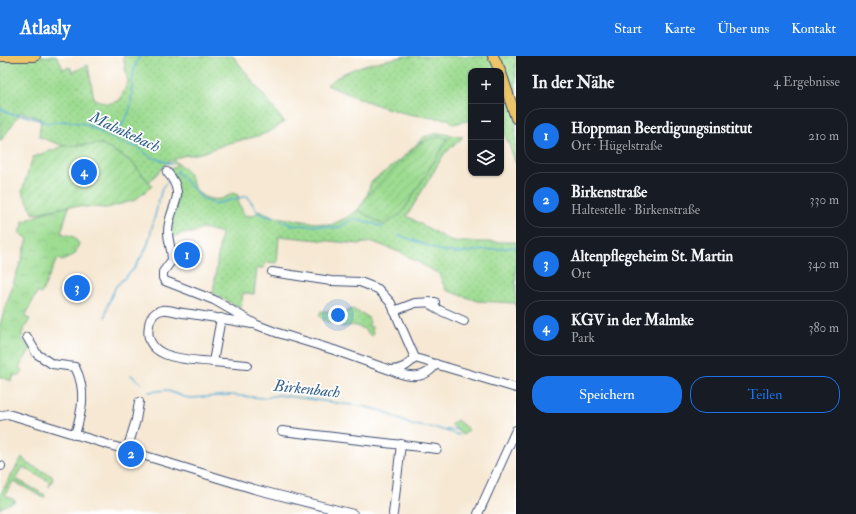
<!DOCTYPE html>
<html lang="de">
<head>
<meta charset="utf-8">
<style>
	body { margin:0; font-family:"IM FELL Double Pica",serif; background:#20242c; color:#f1f3f6 }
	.controls { position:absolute; right:12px; top:12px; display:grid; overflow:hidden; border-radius:8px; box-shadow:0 1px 3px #0004 }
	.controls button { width:36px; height:36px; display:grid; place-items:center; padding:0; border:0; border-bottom:1px solid #363941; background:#171b24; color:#f1f3f6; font:20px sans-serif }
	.you { position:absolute; left:338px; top:259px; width:14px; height:14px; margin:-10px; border:3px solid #fff; border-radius:50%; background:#1a73e8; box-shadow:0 0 0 6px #1a73e833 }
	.badge { display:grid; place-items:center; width:26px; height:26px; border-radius:50%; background:#1a73e8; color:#fff; font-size:13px; font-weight:700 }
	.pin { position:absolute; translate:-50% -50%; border:2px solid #fff; box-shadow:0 1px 4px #0006 }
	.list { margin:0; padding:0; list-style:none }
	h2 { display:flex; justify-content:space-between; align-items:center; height:52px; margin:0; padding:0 16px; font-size:17px }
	h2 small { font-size:13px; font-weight:400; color:#9ea1a6 }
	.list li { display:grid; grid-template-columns:26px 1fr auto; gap:12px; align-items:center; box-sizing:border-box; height:56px; margin:0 8px 8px; padding:0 8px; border:1px solid #363941; border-radius:16px }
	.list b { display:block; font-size:15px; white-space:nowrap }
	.list p { margin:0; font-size:13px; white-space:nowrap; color:#9ea1a6 }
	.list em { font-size:13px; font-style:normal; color:#9ea1a6 }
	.actions { display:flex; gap:8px; padding:12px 16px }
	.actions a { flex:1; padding:9px 0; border:1px solid #1a73e8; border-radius:16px; text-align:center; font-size:14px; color:#1a73e8 }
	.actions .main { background:#1a73e8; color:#fff }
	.icon { flex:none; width:22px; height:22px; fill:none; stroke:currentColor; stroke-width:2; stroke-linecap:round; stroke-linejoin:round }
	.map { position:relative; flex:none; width:516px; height:458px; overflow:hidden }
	header { display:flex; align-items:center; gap:24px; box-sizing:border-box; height:56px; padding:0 20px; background:#1a73e8; color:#fff }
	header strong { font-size:19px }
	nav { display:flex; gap:22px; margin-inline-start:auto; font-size:14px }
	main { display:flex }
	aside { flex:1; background:#171b24 }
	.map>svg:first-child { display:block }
	.grass { fill:url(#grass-dots); stroke:#5c8678 }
	.wetland { fill:url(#wetland-marsh); stroke:#5c8678 }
	.park { fill:url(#park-crowns); stroke:#5c8678 }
	.garden { fill:url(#garden-furrows); stroke:#5c8678 }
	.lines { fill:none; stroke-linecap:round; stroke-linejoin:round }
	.stream { stroke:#55abd1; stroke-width:1.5 }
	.minor-casing { stroke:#3c4b70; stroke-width:10 }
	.major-casing { stroke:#3c4b70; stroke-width:12 }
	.minor { stroke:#fff; stroke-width:8 }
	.major { stroke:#edc569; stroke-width:10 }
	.labels { text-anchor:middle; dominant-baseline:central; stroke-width:3.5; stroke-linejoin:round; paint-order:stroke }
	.water-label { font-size:16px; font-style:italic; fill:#32618c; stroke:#fff }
</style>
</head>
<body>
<header>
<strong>Atlasly</strong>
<nav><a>Start</a><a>Karte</a><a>Über uns</a><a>Kontakt</a></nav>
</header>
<main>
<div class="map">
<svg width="516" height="458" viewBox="0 0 516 458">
	<defs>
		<pattern id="grass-dots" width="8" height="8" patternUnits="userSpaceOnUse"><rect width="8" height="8" fill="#9ddc91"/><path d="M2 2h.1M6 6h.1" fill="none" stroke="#87bd7f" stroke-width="1.8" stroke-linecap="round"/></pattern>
		<pattern id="wetland-marsh" width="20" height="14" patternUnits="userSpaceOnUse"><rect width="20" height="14" fill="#9ddc91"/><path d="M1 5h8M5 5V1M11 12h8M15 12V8" fill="none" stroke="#87bd7f"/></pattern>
		<pattern id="park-crowns" width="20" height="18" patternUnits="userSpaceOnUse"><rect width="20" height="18" fill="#9ddc91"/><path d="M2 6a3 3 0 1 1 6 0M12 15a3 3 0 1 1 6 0" fill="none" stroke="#87bd7f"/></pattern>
		<pattern id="garden-furrows" width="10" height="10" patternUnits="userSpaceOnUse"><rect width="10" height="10" fill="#9ddc91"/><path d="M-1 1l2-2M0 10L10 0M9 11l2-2" fill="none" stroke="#87bd7f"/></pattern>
	</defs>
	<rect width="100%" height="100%" fill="#fff"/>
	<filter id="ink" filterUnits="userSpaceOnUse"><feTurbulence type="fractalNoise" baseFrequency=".025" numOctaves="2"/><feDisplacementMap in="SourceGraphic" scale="8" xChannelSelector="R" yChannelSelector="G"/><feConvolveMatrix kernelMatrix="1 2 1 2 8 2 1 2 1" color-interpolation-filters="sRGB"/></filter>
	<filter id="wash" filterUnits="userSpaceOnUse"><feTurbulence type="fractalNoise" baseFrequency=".012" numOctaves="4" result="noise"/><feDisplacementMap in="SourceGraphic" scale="16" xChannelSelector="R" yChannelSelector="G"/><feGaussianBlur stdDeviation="0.9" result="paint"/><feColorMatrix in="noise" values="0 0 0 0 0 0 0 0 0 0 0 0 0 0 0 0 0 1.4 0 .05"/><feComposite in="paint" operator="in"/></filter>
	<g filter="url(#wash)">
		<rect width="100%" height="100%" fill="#f6e8d3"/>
		<g class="grass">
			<path d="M0 0H57L63 13 70 11 73 16 88 9 94 43 108 48 120 44 128 26 123 0H233L284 66C267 81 246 82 226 88 217 91 207 96 197 98 188 100 182 98 174 104 178 109 182 110 186 114 191 120 192 128 196 134 205 145 221 147 232 137L238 139V145L244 159 253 160 259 154 275 161 331 169 346 162 358 154 384 168 420 87 367 140 371 126 399 105 424 81 438 77 463 81 444 98 407 160 452 186H516V252L515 247 477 245 446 234 439 218 402 197 373 186 359 188 279 180 277 207 267 206 263 212H257L254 238 243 237 241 252 213 238 221 177 203 172 192 177H183L169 182 178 140 167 116 177 109 170 104 149 126 132 106 102 88 64 90 39 81 41 63 21 56 0 86Z"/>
			<path d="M406 0H516V108L501 67V15H471V64L453 68 449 63C402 61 369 47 327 29 350 9 377 6 406 0Z"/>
			<path d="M352 253 368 261 370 267 368 270 372 271 373 279 371 280 364 273 353 269 343 271 325 265 319 260 321 255 340 256 342 258Z"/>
			<path d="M22 401 27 407 52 420 53 423 49 431 50 426 23 411 16 423 45 439 44 442 13 425 5 439 16 445 2 451 0 454V439Z"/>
		</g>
		<path class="wetland" d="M457 364 469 374 463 379 451 368Z"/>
		<path class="park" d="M69 150 61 177 74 181 79 188 75 198 63 205 57 203 41 238 37 236 25 261 30 263 22 277V284L31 292 19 312 23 315 20 320 14 319 12 325 0 321V268L28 183 19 176 23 170 22 166 35 161 42 157Z"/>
		<g class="garden">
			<path d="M439 80 448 83 402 157 384 169 358 154 367 140 420 87Z"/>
			<path d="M102 88 132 106 152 130 135 144 107 152 69 150 34 158 22 135 33 101 64 90Z"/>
		</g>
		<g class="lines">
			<g class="stream">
				<path d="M0 52 10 58 23 59 48 67 66 65 85 68 122 87 137 91 151 101 172 108"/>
				<path d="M93 70 107 74H119C123 67 130 57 131 49 133 32 130 15 140 0"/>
				<path d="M176 115 204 144 215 148 247 140 259 157 273 162"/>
				<path d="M281 165 293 169 324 170 333 172 340 171 352 163H358L383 171"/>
				<path d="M399 179 442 195 457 197 516 191"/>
				<path d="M105 261 108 248 116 230 134 213 147 191 162 132 169 124"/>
				<path d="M131 319 141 327"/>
				<path d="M149 336 166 334 184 341 191 342 231 339 263 342 279 339 366 351 383 355 411 369 436 372 459 379"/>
				<path d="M446 374 458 373"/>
			</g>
		</g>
	</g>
	<g filter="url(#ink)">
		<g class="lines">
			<g class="minor-casing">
				<g id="minor">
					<path d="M167 116C189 141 168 150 168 176 168 185 172 194 172 204L163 216V222L165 225 214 244 257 269 278 277 334 294 390 314C401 314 407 310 415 302L516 332"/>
					<path d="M272 216 331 225 360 226 378 233 391 247 415 302"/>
					<path d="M428 246 439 254 464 265"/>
					<path d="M394 255 415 247 435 246"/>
					<path d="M221 262 213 306C190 303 142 305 149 269 150 262 154 256 162 254 168 253 176 256 183 257 206 260 229 264 252 268"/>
					<path d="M27 281 37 298 52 308 75 311C87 334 82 355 75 379"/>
					<path d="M213 306 247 309"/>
					<path d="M393 315C409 322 425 324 436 308"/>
					<path d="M0 360 8 358 254 433 353 458"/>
					<path d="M282 375 437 393"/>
					<path d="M127 394 136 364 139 346"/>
					<path d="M0 410H1"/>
					<path d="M393 458 401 388"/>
					<path d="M478 458 516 374"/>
				</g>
			</g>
			<g class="major-casing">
				<g id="major">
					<path d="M0 0H35"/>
					<path d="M493 0 500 15"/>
					<path d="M501 17 516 62"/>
				</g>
			</g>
			<use href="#minor" class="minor"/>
			<use href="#major" class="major"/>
		</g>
	</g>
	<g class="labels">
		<g class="water-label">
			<text transform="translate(125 76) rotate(25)">Malmkebach</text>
			<text transform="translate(307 333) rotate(6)">Birkenbach</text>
		</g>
	</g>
</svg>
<div class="controls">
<button>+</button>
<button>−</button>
<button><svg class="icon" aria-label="layers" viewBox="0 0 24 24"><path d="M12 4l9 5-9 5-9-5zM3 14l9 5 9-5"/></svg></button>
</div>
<div class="you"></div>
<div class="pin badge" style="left:187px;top:199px">1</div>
<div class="pin badge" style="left:131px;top:398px">2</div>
<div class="pin badge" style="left:77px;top:232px">3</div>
<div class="pin badge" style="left:84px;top:116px">4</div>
</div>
<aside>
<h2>In der Nähe<small>4 Ergebnisse</small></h2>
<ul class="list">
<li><span class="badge">1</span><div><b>Hoppman Beerdigungsinstitut</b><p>Ort · Hügelstraße</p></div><em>210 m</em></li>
<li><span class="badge">2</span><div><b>Birkenstraße</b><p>Haltestelle · Birkenstraße</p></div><em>330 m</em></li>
<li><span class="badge">3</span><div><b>Altenpflegeheim St. Martin</b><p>Ort</p></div><em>340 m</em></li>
<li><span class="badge">4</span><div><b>KGV in der Malmke</b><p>Park</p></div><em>380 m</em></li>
</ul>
<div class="actions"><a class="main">Speichern</a><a>Teilen</a></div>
</aside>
</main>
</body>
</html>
